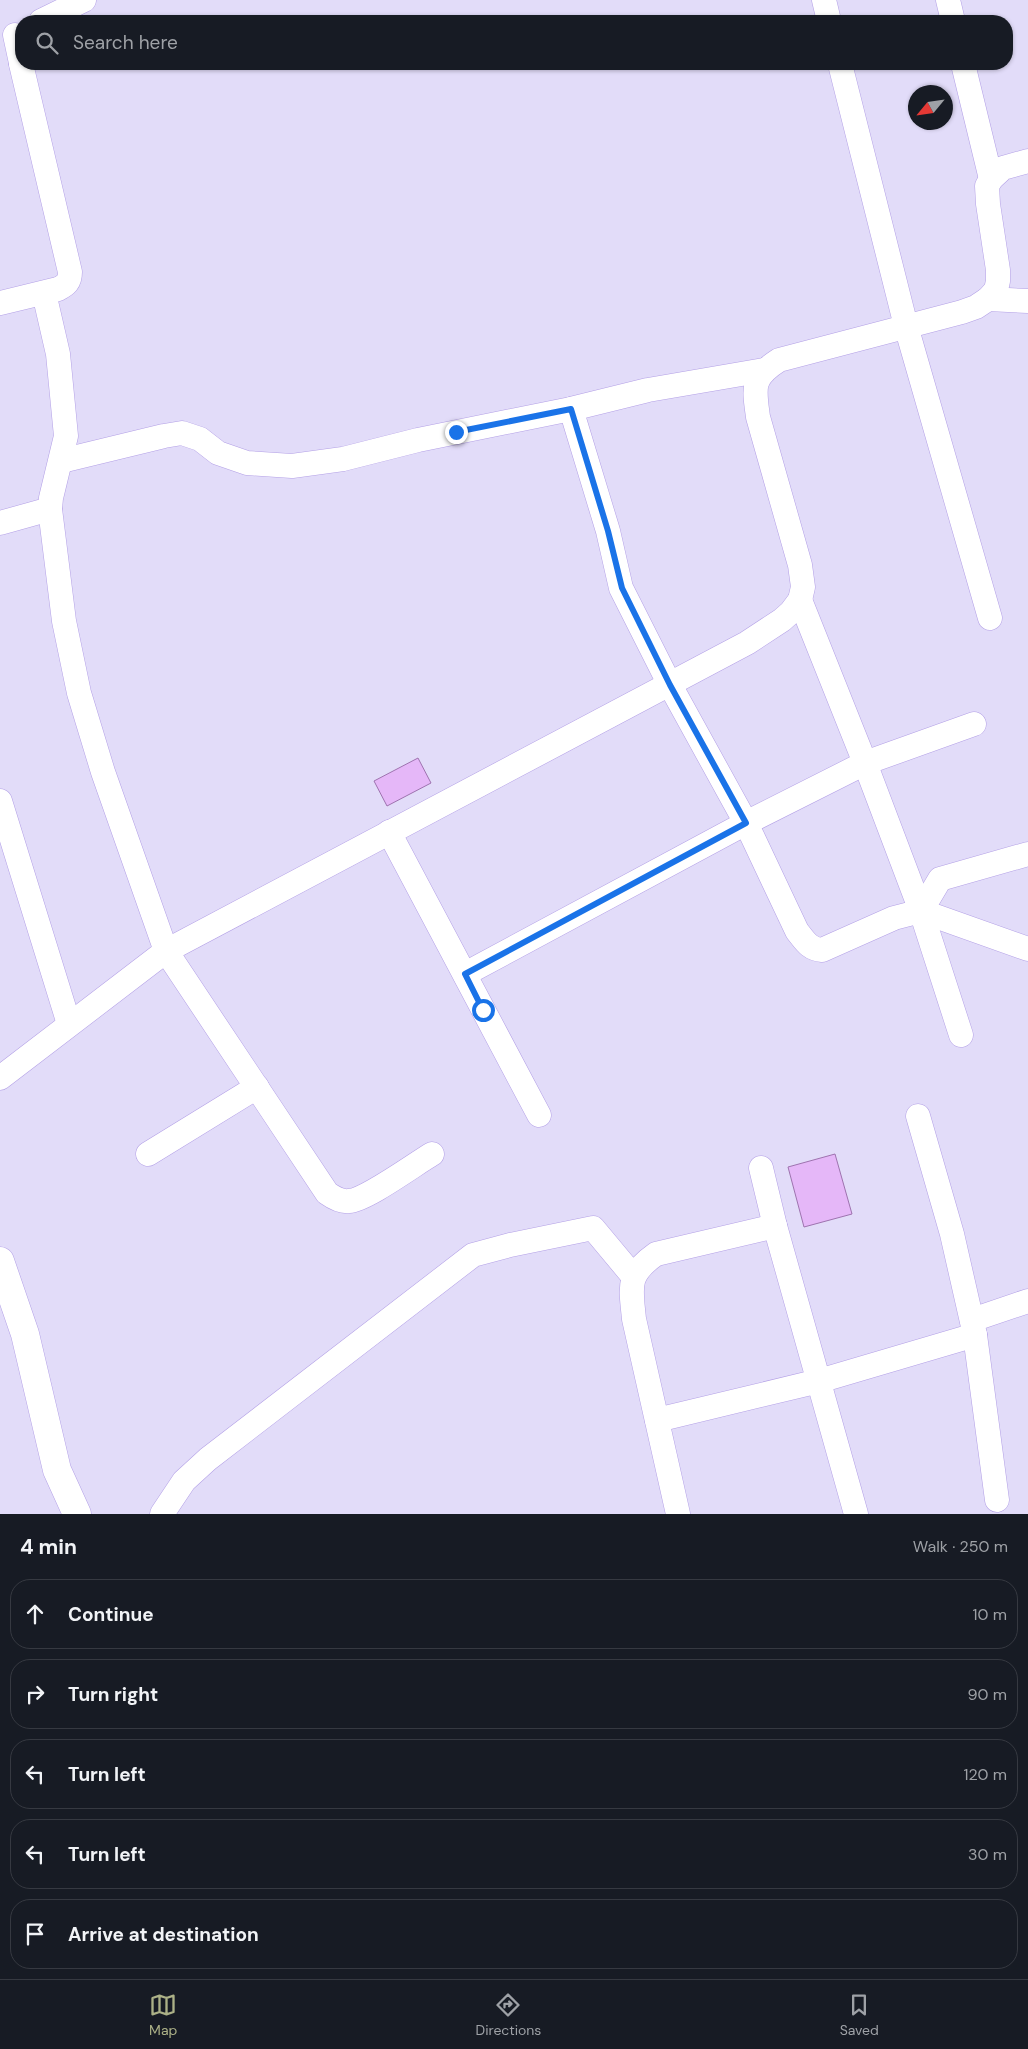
<!DOCTYPE html>
<html lang="en">
<head>
<meta charset="utf-8">
<style>
	body { margin:0; font-family:"DM Sans",sans-serif; background:#242831; color:#f1f3f6 }
	.compass { position:absolute; left:908px; top:85px; width:45px; height:45px; border-radius:50%; background:#171b24; box-shadow:0 1px 4px #0004; rotate:241deg }
	.stop { position:absolute; width:15px; height:15px; margin:-11px; border:4px solid #1a73e8; border-radius:50%; background:#fff }
	.stop.end { background:#1a73e8; border-color:#fff; box-shadow:0 1px 5px #0008 }
	.list { margin:0; padding:0; list-style:none }
	h2 { display:flex; justify-content:space-between; align-items:center; height:65px; margin:0; padding:0 20px; font-size:21px }
	h2 small { font-size:16px; font-weight:400; color:#9ea1a6 }
	.list li { display:grid; grid-template-columns:32px 1fr auto; gap:15px; align-items:center; box-sizing:border-box; height:70px; margin:0 10px 10px; padding:0 10px; border:1px solid #363941; border-radius:20px }
	.list b { display:block; font-size:19px; white-space:nowrap }
	.list em { font-size:16px; font-style:normal; color:#9ea1a6 }
	.icon { flex:none; width:28px; height:28px; fill:none; stroke:currentColor; stroke-width:2; stroke-linecap:round; stroke-linejoin:round }
	.map { position:relative; flex:none; width:1028px; height:1514px; overflow:hidden }
	.search { position:absolute; background:#171b24; box-shadow:0 1px 4px #0004; left:15px; right:15px; top:15px; height:55px; display:flex; align-items:center; gap:12px; box-sizing:border-box; padding:0 18px; border-radius:20px; color:#9ea1a6; font-size:19px }
	.sheet { height:465px; background:#171b24 }
	nav { display:flex; justify-content:space-around; align-items:center; box-sizing:border-box; height:70px; border-top:1px solid #363941; background:#171b24; font-size:14px; color:#9ea1a6 }
	nav a { display:grid; justify-items:center; gap:2px }
	nav .on { color:#acb187 }
	.map>svg:first-child { display:block }
	.building { fill:#e5b7f8; stroke:#9e73af }
	.lines { fill:none; stroke-linecap:round; stroke-linejoin:round }
	.minor-casing { stroke:#b3a0e6; stroke-width:25 }
	.tertiary-casing { stroke:#b3a0e6; stroke-width:29 }
	.minor { stroke:#fff; stroke-width:24 }
	.tertiary { stroke:#fff; stroke-width:28 }
	.route { stroke:#1a73e8; stroke-width:6 }
</style>
</head>
<body>
<div class="map">
<svg width="1028" height="1514" viewBox="0 0 1028 1514">
	<rect width="100%" height="100%" fill="#e2dcf9"/>
	<g class="building">
		<path d="M418 758 431 783 387 806 374 781Z"/>
		<path d="M835 1154 852 1214 804 1227 788 1167Z"/>
	</g>
	<g class="lines">
		<g class="minor-casing">
			<g id="minor">
				<path d="M824 0 829 21"/>
				<path d="M948 0 953 21"/>
				<path d="M41 21 84 0"/>
				<path d="M15 35 21 63"/>
				<path d="M840 64 906 326 990 618"/>
				<path d="M963 64 991 179"/>
				<path d="M44 293 58 354 66 436 51 498 50 509 64 621 79 693 103 772 166 951 327 1193C334 1198 341 1202 349 1201 366 1200 415 1164 432 1154"/>
				<path d="M988 299 1028 301"/>
				<path d="M0 303 58 289C66 285 70 282 70 272L21 64"/>
				<path d="M571 409 608 531 621 588 670 685 746 823 797 931C805 941 809 949 822 950L894 918 921 911 1028 949"/>
				<path d="M61 461 164 436 182 433 200 439 218 453 247 463 292 466 343 459 418 440 571 409 648 390 764 370"/>
				<path d="M0 523 50 509"/>
				<path d="M800 600 865 763 921 911 961 1035"/>
				<path d="M0 801 69 1024"/>
				<path d="M389 832 539 1115"/>
				<path d="M921 911 940 879 1028 854"/>
				<path d="M465 974 746 823 865 763 974 724"/>
				<path d="M0 1078 166 951 747 643 782 620 791 612 800 600 803 587 800 565 758 417C754 387 751 378 779 360L962 312 976 307 988 299 996 290 998 281V270L988 204 987 186 991 179 1003 168 1028 161"/>
				<path d="M918 1116 952 1234 975 1335 997 1500"/>
				<path d="M148 1154 257 1087"/>
				<path d="M761 1168 775 1226 856 1514"/>
				<path d="M972 1320 1028 1301"/>
				<path d="M657 1420 819 1381 975 1335"/>
				<path d="M162 1514 184 1481 208 1459 473 1255 510 1245 593 1228 633 1276"/>
				<path d="M678 1514 634 1319C631 1287 626 1275 656 1254L775 1226"/>
			</g>
		</g>
		<g class="tertiary-casing">
			<path id="tertiary" d="M0 1261 25 1334 57 1470 77 1514"/>
		</g>
		<use href="#minor" class="minor"/>
		<use href="#tertiary" class="tertiary"/>
	</g>
	<g class="lines">
		<path class="route" d="M456 432 571 409 608 531 622 588 670 685 746 823 465 974 483 1010"/>
	</g>
</svg>
<svg class="compass" viewBox="-18 -18 36 36"><path d="M0-13l5 13h-10z" fill="#e53935"/><path d="M0 13l5-13h-10z" fill="#9ea1a6"/></svg>
<div class="stop" style="left:483px;top:1010px"></div>
<div class="stop end" style="left:456px;top:432px"></div>
<div class="search"><svg class="icon" aria-label="search" viewBox="0 0 24 24"><circle cx="10" cy="10" r="6"/><path d="M15 15l6 6"/></svg>Search here</div>
</div>
<section class="sheet">
<h2>4 min<small>Walk · 250 m</small></h2>
<ul class="list">
<li><svg class="icon" aria-label="ahead" viewBox="0 0 24 24"><path d="M12 20V5M6 11l6-6 6 6"/></svg><div><b>Continue</b></div><em>10 m</em></li>
<li><svg class="icon" aria-label="right" viewBox="0 0 24 24"><path d="M7 20v-9h11M14 6l5 5-5 5"/></svg><div><b>Turn right</b></div><em>90 m</em></li>
<li><svg class="icon" aria-label="left" viewBox="0 0 24 24"><path d="M17 20v-9H6M10 6l-5 5 5 5"/></svg><div><b>Turn left</b></div><em>120 m</em></li>
<li><svg class="icon" aria-label="left" viewBox="0 0 24 24"><path d="M17 20v-9H6M10 6l-5 5 5 5"/></svg><div><b>Turn left</b></div><em>30 m</em></li>
<li><svg class="icon" aria-label="arrive" viewBox="0 0 24 24"><path d="M6 21V4h12l-3 4 3 4H6"/></svg><div><b>Arrive at destination</b></div></li>
</ul>
</section>
<nav>
<a class="on"><svg class="icon" aria-label="map" viewBox="0 0 24 24"><path d="M3 6l6-2 6 2 6-2v14l-6 2-6-2-6 2zM9 4v14M15 6v14"/></svg>Map</a>
<a><svg class="icon" aria-label="directions" viewBox="0 0 24 24"><path d="M12 3l9 9-9 9-9-9zM9 14v-3h6M13 9l2 2-2 2"/></svg>Directions</a>
<a><svg class="icon" aria-label="saved" viewBox="0 0 24 24"><path d="M7 4h10v16l-5-4-5 4z"/></svg>Saved</a>
</nav>
</body>
</html>
